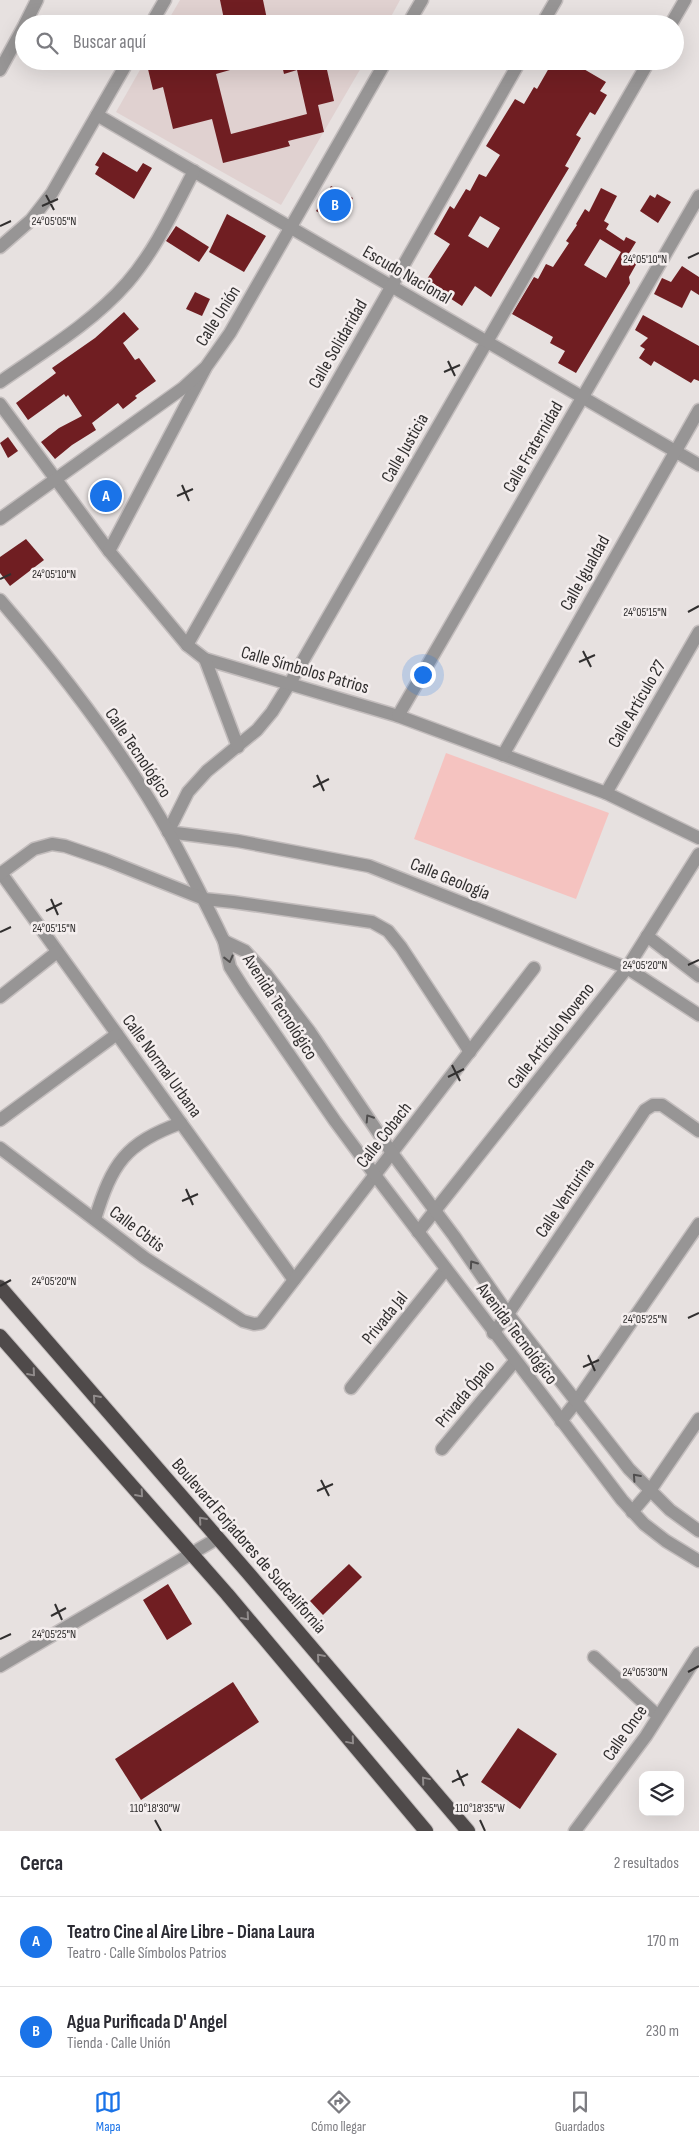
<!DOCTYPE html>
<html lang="es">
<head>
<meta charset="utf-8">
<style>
	body { margin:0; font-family:"Sofia Sans Condensed",sans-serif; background:#f2f2f3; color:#2b2b33 }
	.controls { position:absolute; right:15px; bottom:15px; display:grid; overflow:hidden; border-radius:10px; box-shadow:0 5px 20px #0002 }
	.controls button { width:45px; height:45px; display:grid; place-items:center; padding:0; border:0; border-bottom:1px solid #e1e1e2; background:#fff; color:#2b2b33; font:25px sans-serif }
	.you { position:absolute; left:422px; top:674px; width:18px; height:18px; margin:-12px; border:4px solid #fff; border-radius:50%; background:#1a73e8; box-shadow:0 0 0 8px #1a73e833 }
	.badge { display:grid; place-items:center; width:32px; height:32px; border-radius:50%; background:#1a73e8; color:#fff; font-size:16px; font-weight:700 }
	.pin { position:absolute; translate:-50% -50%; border:2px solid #fff; box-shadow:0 1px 5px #0006 }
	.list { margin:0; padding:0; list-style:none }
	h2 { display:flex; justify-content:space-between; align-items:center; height:65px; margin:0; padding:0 20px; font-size:21px }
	h2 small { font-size:16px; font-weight:400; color:#7c7c81 }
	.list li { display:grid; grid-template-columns:32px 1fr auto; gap:15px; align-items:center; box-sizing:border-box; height:90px; padding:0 20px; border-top:1px solid #e1e1e2 }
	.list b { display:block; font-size:19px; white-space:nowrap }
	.list p { margin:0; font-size:16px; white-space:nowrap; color:#7c7c81 }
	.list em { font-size:16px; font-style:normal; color:#7c7c81 }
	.icon { flex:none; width:28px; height:28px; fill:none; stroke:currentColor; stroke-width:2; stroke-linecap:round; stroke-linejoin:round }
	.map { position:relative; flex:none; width:699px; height:1831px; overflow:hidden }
	.search { position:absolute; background:#fff; box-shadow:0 5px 20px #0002; left:15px; right:15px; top:15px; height:55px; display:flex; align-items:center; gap:12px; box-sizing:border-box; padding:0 18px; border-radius:28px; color:#7c7c81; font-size:19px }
	.sheet { height:245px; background:#fff }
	nav { display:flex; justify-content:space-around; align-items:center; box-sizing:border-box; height:70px; border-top:1px solid #e1e1e2; background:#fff; font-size:14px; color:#7c7c81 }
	nav a { display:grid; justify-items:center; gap:2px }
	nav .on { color:#1a73e8 }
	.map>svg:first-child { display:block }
	.built { fill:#e0d1d0 }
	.green { fill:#f5c3c0 }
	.building { fill:#701e22; fill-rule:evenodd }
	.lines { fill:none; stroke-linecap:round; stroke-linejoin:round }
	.minor-casing { stroke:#c3bdbd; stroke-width:15 }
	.tertiary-casing { stroke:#c3bdbd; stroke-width:15 }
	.trunk-casing { stroke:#c3bdbd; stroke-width:16 }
	.minor { stroke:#979595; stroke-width:12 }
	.tertiary { stroke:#979595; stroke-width:12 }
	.trunk { stroke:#4f4a4a; stroke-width:14 }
	.oneway { stroke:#504e4e }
	.oneway2 { stroke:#918c8c }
	.ticks { fill:none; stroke:#312f2f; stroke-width:2 }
	.labels { text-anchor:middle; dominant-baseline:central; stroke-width:5; stroke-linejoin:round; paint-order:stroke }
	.street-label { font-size:18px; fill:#312f2f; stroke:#f4eeee }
	.ticks-label { font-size:12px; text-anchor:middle; fill:#312f2f; stroke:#f4eeee; stroke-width:5; stroke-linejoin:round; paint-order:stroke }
</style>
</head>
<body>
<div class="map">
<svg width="699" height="1831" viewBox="0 0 699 1831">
	<rect width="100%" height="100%" fill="#e7e1e0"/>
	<g class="built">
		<path d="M180 0H400L387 24H166Z"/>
		<path d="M145 61H365L281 205 116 112Z"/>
	</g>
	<path class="green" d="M446 753 609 813 576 899 414 839Z"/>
	<g class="building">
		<path d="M220 0H263L268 24H225Z"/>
		<path d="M163 61H227L230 70 216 74 231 134 307 114 297 70 284 74 281 61H325L334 101 318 105 324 132 288 141 290 146 223 163 212 119 173 129 163 87 153 90 147 65Z"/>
		<path d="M553 61H570L606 82 600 91 607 95 595 115 590 112 576 135 581 138 565 166 569 168 491 297 475 286 462 306 445 295 446 292 427 279 450 244 434 234 450 206 454 209 466 189 470 191 479 174 486 177 500 155 486 146 515 99 524 104 534 87 537 89ZM480 216 500 228 488 248 468 236Z"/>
		<path d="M103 152 137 172 143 163 152 168 134 199 95 174 99 167 95 165Z"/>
		<path d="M331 186 353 198 338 223 316 211Z"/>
		<path d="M601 188 617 196 604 221 609 224 606 229 624 241 626 237 636 242 628 255 638 261 629 277 630 283 576 373 558 363 565 351 550 343 553 337 512 314 534 277 538 279 546 264 553 267 569 243 566 241 577 225 576 224 585 209 589 212ZM600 239 621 252 606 278 584 265Z"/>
		<path d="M657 194 671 202 658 223 640 211 650 195 655 198Z"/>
		<path d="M227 214 266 236 244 272 209 252Z"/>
		<path d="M176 226 209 247 199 262 166 241Z"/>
		<path d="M682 266 699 277V295L691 290 682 308 654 294 662 278 671 282Z"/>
		<path d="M195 292 210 299 202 316 186 309Z"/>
		<path d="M124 312 139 329 123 343 135 360 139 358 156 381 135 396 137 398 123 409 118 403 92 423 96 430 72 445 55 459 41 442 59 428 82 416 68 395 66 397 64 394 28 420 16 403 56 373 52 368 95 338Z"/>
		<path d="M643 315 699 346V381L694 379 691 383 654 361 651 366 639 358 645 349 640 346 648 338 635 330Z"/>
		<path d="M8 437 18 451 8 458 0 443Z"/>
		<path d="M26 539 44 560 10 586 0 573V557Z"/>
		<path d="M349 1564 362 1577 323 1615 310 1601Z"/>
		<path d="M168 1584 192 1624 167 1640 143 1600Z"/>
		<path d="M233 1682 259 1722 141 1800 115 1759Z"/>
		<path d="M518 1728 557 1754 520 1809 481 1782Z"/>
	</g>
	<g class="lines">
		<g class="minor-casing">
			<g id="minor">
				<path d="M25 24 37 0"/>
				<path d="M151 24 165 0"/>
				<path d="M542 24 556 0"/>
				<path d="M671 24 685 0"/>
				<path d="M649 61 290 683 272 712 257 730 207 771 188 792 168 832 238 841 369 866 627 968 699 1015"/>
				<path d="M0 70 24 26"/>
				<path d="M97 115 699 465"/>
				<path d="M0 247 31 220 52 193 128 61"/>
				<path d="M0 382C43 352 92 323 127 283 155 251 174 209 194 171"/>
				<path d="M0 404 109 551 187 645 205 659 398 716 606 793 699 838"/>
				<path d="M109 551 205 369"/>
				<path d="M0 600C62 672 122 749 169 833 188 868 206 904 224 941"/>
				<path d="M187 645 520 61"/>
				<path d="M205 659 238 747"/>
				<path d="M398 716 699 196"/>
				<path d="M503 755 699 410"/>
				<path d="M606 793 699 632"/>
				<path d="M1 873 294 1280"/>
				<path d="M0 874 34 849 52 844 65 846 106 860 204 899 233 902 372 922 388 931 401 947 470 1052"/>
				<path d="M647 936 699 976"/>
				<path d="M0 997 57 952"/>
				<path d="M0 1120 117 1034"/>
				<path d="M0 1148 145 1258 243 1321 254 1324 261 1323 534 968"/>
				<path d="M95 1219C112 1164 125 1143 181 1123"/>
				<path d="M418 1232 627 968 699 854"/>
				<path d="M493 1333 508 1314 645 1110 653 1105H662L699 1131"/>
				<path d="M351 1388 446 1269"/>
				<path d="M561 1421 576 1402 699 1224"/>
				<path d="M442 1449 515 1361"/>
				<path d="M632 1512 649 1492 699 1419"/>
				<path d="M699 1531 670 1510 629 1469 508 1314 454 1236 392 1153 310 1032 266 974 245 951 224 941 230 967 244 989 335 1121 375 1175 622 1500 644 1524 666 1541 699 1561"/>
				<path d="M594 1657 658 1716"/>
				<path d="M0 1666 218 1538"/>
				<path d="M575 1831 646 1736 699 1653"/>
			</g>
		</g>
		<g class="tertiary-casing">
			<g id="tertiary">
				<path d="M408 24 422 0"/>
				<path d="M0 519 183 388 206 367 230 333 386 61"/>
			</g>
		</g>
		<g class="trunk-casing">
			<g id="trunk">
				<path d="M0 1287 249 1574 468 1831"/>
				<path d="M0 1336 227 1594 426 1831"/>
			</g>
		</g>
		<use href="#minor" class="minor"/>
		<use href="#tertiary" class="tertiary"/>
		<use href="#trunk" class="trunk"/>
	</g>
	<defs><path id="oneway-chevron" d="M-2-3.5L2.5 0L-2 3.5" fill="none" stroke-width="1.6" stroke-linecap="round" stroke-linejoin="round" transform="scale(1.25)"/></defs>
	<g class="oneway">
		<use href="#oneway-chevron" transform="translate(229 959) rotate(76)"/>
		<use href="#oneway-chevron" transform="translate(369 1118) rotate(-123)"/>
		<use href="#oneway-chevron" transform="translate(473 1264) rotate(-125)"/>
		<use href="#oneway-chevron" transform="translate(636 1477) rotate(-132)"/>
	</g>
	<g class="oneway2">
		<use href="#oneway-chevron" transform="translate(32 1373) rotate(49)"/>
		<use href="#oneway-chevron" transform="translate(96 1398) rotate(-131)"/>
		<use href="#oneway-chevron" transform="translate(140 1494) rotate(49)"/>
		<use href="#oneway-chevron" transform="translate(202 1520) rotate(-131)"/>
		<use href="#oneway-chevron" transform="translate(246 1617) rotate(49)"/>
		<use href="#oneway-chevron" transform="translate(320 1657) rotate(-131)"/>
		<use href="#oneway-chevron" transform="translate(351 1741) rotate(50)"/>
		<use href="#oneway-chevron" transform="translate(425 1780) rotate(-130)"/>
	</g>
	<path class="ticks" d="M46 195 54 210M42 206 58 199M0 226 11 221M688 258 699 253M448 361 455 376M444 372 460 365M182 485 189 501M177 496 193 489M0 579 11 574M688 612 699 606M583 651 591 667M579 662 595 655M317 775 324 791M313 787 329 779M51 899 58 915M46 911 62 903M0 932 11 927M688 965 699 960M452 1065 460 1081M448 1077 464 1069M186 1189 193 1205M182 1201 198 1194M0 1286 11 1280M688 1318 699 1313M588 1355 595 1371M583 1367 599 1360M321 1480 329 1496M317 1491 333 1484M55 1604 62 1620M51 1616 66 1608M0 1639 11 1634M688 1672 699 1666M457 1770 464 1786M452 1782 468 1774M155 1820 161 1831M480 1820 485 1831"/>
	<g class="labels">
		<g class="street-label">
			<text transform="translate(407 275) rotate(30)">Escudo Nacional</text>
			<text transform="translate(218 316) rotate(-58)">Calle Unión</text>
			<text transform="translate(338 344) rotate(-60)">Calle Solidaridad</text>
			<text transform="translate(533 447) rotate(-60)">Calle Fraternidad</text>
			<text transform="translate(405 448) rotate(-60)">Calle Justicia</text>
			<text transform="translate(585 573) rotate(-61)">Calle Igualdad</text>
			<text transform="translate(305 670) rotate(16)">Calle Símbolos Patrios</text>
			<text transform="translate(637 704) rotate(-60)">Calle Artículo 27</text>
			<text transform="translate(138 753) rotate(56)">Calle Tecnológico</text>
			<text transform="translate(450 879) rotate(22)">Calle Geología</text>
			<text transform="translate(280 1007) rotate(57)">Avenida Tecnológico</text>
			<text transform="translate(551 1036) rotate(-52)">Calle Artículo Noveno</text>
			<text transform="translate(162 1066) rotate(54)">Calle Normal Urbana</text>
			<text transform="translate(384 1135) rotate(-52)">Calle Cobach</text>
			<text transform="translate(565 1198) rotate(-56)">Calle Venturina</text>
			<text transform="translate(137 1229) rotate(37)">Calle Cbtis</text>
			<text transform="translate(385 1318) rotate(-51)">Privada Jal</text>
			<text transform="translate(517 1334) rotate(53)">Avenida Tecnológico</text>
			<text transform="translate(465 1394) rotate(-50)">Privada Ópalo</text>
			<text transform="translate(249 1546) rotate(49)">Boulevard Forjadores de Sudcalifornia</text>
			<text transform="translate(625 1733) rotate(-55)">Calle Once</text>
		</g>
	</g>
	<g class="ticks-label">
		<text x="54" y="225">24°05'05"N</text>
		<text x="645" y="263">24°05'10"N</text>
		<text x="54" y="578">24°05'10"N</text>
		<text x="645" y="616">24°05'15"N</text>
		<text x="54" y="932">24°05'15"N</text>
		<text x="645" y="969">24°05'20"N</text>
		<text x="54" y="1285">24°05'20"N</text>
		<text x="645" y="1323">24°05'25"N</text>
		<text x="54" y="1638">24°05'25"N</text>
		<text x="645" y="1676">24°05'30"N</text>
		<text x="155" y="1812">110°18'30"W</text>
		<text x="480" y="1812">110°18'35"W</text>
	</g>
</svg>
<div class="controls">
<button><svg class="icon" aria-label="layers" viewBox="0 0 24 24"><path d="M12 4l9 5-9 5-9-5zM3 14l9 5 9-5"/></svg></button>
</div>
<div class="you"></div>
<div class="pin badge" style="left:106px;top:496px">A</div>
<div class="pin badge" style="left:335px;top:205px">B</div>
<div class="search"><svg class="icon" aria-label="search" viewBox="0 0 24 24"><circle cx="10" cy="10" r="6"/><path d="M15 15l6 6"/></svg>Buscar aquí</div>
</div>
<section class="sheet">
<h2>Cerca<small>2 resultados</small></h2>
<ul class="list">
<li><span class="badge">A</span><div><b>Teatro Cine al Aire Libre - Diana Laura</b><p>Teatro · Calle Símbolos Patrios</p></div><em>170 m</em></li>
<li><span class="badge">B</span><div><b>Agua Purificada D' Angel</b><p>Tienda · Calle Unión</p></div><em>230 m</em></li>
</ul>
</section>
<nav>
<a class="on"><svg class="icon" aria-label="map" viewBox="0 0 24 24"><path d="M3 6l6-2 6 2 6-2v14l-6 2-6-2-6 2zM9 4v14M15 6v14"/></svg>Mapa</a>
<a><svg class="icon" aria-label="directions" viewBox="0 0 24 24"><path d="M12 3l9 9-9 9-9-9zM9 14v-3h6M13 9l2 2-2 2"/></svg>Cómo llegar</a>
<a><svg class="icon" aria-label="saved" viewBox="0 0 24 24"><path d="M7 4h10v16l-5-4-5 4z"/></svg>Guardados</a>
</nav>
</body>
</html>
